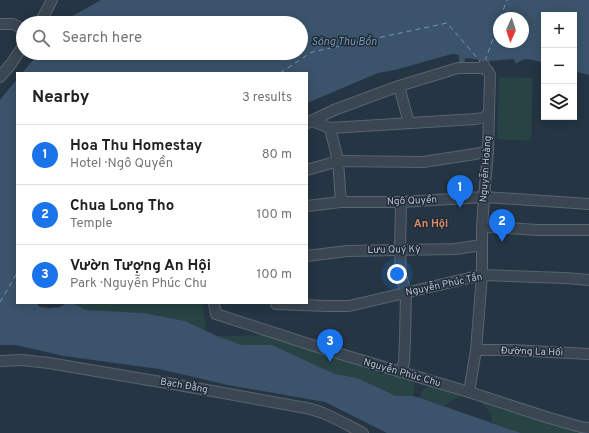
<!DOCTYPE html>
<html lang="en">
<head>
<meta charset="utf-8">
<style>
	body { margin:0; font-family:Overpass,sans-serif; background:#f6f6f6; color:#202124 }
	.controls { position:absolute; right:12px; top:12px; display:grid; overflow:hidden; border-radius:0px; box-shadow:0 2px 10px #0003 }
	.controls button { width:36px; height:36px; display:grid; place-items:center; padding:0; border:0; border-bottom:1px solid #e0e0e0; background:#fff; color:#202124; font:20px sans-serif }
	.compass { position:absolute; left:493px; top:12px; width:36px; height:36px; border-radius:50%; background:#fff; box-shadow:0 2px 10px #0003; rotate:183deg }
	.you { position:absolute; left:397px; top:274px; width:14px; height:14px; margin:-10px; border:3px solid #fff; border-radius:50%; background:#1a73e8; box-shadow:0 0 0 6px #1a73e833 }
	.badge { display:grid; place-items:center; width:26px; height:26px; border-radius:50%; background:#1a73e8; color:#fff; font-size:13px; font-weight:700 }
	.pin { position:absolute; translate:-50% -33px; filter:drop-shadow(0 1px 2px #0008) }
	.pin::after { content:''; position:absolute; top:21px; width:14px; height:12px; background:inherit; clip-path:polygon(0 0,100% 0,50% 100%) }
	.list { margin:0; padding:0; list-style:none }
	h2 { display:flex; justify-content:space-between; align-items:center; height:52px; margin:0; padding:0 16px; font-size:17px }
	h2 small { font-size:13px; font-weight:400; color:#757577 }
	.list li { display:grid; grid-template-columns:26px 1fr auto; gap:12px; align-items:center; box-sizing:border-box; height:60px; padding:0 16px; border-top:1px solid #e0e0e0 }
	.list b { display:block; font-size:15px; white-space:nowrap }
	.list p { margin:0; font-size:13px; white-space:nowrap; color:#757577 }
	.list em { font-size:13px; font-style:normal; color:#757577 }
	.icon { flex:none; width:22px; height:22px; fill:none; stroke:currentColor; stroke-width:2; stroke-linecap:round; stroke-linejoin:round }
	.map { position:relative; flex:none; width:589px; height:433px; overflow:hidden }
	.search { position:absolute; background:#fff; box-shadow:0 2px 10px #0003; left:16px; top:16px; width:292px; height:44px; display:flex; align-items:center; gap:10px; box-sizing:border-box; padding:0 14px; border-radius:22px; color:#757577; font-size:15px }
	.panel { position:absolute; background:#fff; box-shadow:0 2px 10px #0003; left:16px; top:72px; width:292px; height:232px; border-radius:0px }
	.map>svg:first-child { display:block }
	.green { fill:#284344 }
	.water { fill:#3b546c; fill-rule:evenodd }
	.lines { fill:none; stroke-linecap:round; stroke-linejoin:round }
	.ferry { stroke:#7695b0; stroke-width:1; stroke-dasharray:5 4; stroke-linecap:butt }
	.minor-casing { stroke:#586470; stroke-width:12 }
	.minor { stroke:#3a4652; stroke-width:10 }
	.labels { text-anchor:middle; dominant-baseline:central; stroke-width:3; stroke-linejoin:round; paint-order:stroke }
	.street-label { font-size:10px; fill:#b7c1cc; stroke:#1f2b38 }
	.water-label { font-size:11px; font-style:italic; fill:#7695b0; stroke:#1f2b38 }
	.neighbourhood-label { font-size:11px; font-weight:bold; fill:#da8d65; stroke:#1f2b38 }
</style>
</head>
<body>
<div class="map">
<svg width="589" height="433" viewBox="0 0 589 433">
	<rect width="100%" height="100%" fill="#253543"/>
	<g class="green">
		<path d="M499 77 533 78 531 141 497 139Z"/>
		<path d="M72 303H198L203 305 206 331 185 321 144 313 86 310Z"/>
		<path d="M269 335 411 381 415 385 413 396H395L386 391 357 378 335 374 272 345H242L217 336Z"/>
		<path d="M430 385 589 430V433H521L492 422C492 407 476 395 461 397 454 398 449 402 444 406L420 398 422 390Z"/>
	</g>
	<g class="water">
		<path d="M101 0H589V75L574 71V15H544V63C535 61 525 55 518 63H515L514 59 490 61 465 58 464 63H459V55L452 54 441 57 395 70 378 73 307 103V73H22L39 53H301V23H63L65 20ZM499 18H523V42H499Z"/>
		<path d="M17 79V303H36L40 307 50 308 60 307 67 303H72L86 310 144 313 185 321 217 336 242 345H272L335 374 357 378 386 391 395 396H413L420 398 521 433H387L325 402 228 385 159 369 64 356 16 345H0V100Z"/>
	</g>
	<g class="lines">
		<g class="ferry">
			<path d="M500 18 507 0"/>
			<path d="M485 61 499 22"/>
			<path d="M280 73 312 52 447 23 480 61"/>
			<path d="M0 302 17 273"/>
		</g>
		<g class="minor-casing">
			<g id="minor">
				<path d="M40 23 52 0"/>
				<path d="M0 24H13L23 29"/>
				<path d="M0 77 11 64 23 46"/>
				<path d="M399 86 409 123"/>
				<path d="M312 121 330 128 476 119 485 117 488 113"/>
				<path d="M307 123 334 110 399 86 458 68H483L484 65"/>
				<path d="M330 128 338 161 341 202"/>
				<path d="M307 170 338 161 423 162 475 154 488 151"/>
				<path d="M401 202 400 249 401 276 406 293 405 340 404 362 401 372"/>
				<path d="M307 206 341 202H401L484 197 589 204"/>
				<path d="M482 228 493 227 537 230H589"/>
				<path d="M307 256 347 251 455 249 482 245"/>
				<path d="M214 303 216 314 327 350 469 392 546 417 581 427 589 428"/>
				<path d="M276 304 327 306H349L482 275 565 278 589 280"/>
				<path d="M476 350H512L589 354"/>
				<path d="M0 361 22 360 49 363 190 387 306 408C326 412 345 424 363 433"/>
				<path d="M469 392 476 350 482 275V228L484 197 488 151 490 75 488 71 483 68"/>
			</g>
		</g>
		<use href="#minor" class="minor"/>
	</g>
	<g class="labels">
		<g class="street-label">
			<text transform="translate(486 169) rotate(-86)">Nguyễn Hoàng</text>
			<text transform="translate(412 201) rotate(-2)">Ngô Quyền</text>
			<text transform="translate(394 250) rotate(-1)">Lưu Quý Kỳ</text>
			<text transform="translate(444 285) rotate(-12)">Nguyễn Phúc Tần</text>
			<text transform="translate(532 352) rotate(2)">Đường La Hối</text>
			<text transform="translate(402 373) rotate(16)">Nguyễn Phúc Chu</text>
			<text transform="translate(184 386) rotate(10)">Bạch Đằng</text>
		</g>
		<g class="water-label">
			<text x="344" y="42">Sông Thu Bồn</text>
		</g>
		<g class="neighbourhood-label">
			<text x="431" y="224">An Hội</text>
		</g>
	</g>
</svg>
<div class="controls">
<button>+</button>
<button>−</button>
<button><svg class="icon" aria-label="layers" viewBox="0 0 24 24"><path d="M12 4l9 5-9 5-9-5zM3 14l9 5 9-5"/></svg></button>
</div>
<svg class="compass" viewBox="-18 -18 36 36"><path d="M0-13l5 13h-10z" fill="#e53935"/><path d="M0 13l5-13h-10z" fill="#757577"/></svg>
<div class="you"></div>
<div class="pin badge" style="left:460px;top:208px">1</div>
<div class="pin badge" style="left:502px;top:242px">2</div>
<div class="pin badge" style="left:330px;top:362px">3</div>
<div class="search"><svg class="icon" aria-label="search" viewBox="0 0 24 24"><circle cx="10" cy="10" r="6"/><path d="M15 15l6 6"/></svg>Search here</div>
<section class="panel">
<h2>Nearby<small>3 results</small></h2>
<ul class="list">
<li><span class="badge">1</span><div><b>Hoa Thu Homestay</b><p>Hotel · Ngô Quyền</p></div><em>80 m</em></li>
<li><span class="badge">2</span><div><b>Chua Long Tho</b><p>Temple</p></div><em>100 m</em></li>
<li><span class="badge">3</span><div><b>Vườn Tượng An Hội</b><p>Park · Nguyễn Phúc Chu</p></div><em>100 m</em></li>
</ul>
</section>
</div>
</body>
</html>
